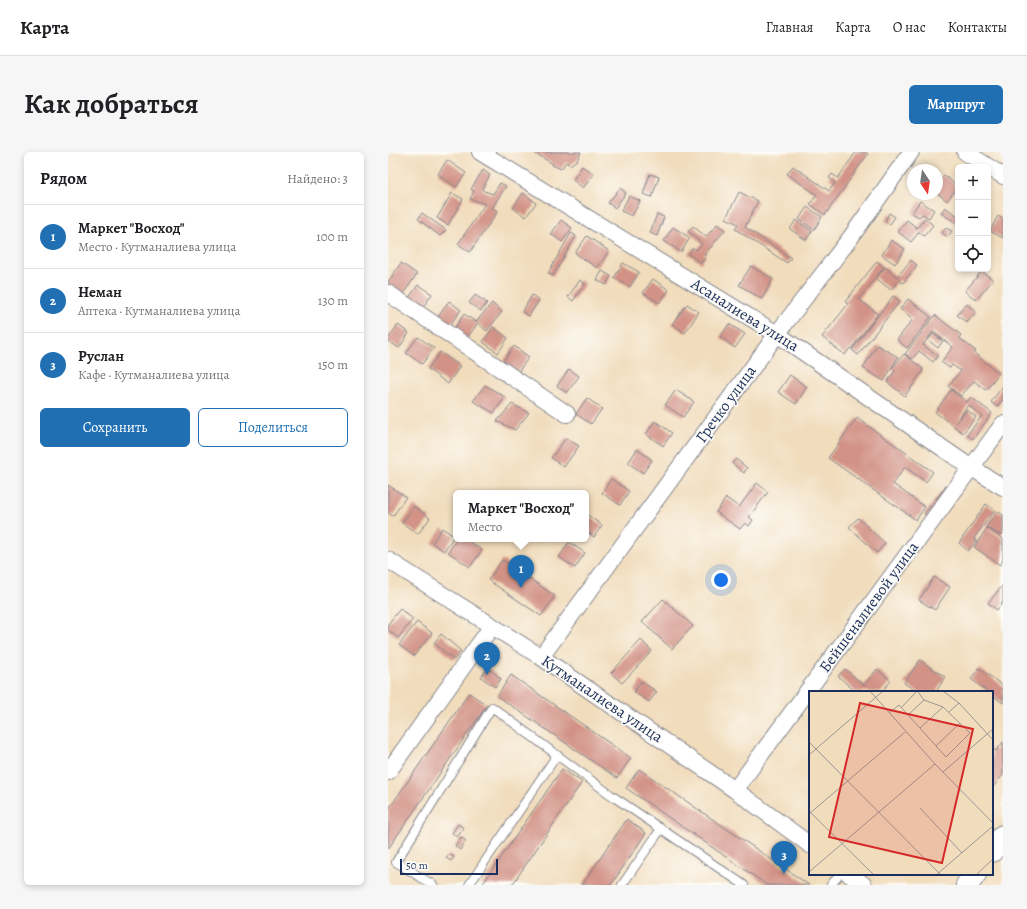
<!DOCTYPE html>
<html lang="ru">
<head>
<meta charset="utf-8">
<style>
	body { margin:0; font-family:Alegreya,serif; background:#f6f6f6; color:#202124 }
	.controls { position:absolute; right:12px; top:12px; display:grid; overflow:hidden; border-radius:6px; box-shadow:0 2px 6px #0003 }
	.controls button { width:36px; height:36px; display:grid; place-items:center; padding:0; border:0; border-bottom:1px solid #e0e0e0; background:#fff; color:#202124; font:20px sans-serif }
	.compass { position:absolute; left:519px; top:12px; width:36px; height:36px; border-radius:50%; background:#fff; box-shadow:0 2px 6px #0003; rotate:167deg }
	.scale { position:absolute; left:12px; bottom:10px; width:98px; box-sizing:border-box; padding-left:4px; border:2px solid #1b2f5e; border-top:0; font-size:11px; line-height:14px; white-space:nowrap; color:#1b2f5e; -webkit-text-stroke:3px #fdfcf7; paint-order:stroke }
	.you { position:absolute; left:333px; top:428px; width:14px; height:14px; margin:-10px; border:3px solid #fff; border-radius:50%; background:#1a73e8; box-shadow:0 0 0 6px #1a73e833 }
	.badge { display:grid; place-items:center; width:26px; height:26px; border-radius:50%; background:#1f6fb2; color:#fff; font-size:13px; font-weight:700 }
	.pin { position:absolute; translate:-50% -33px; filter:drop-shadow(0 1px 2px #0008) }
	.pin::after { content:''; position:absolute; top:21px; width:14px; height:12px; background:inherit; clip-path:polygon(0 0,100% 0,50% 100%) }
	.popup { position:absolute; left:65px; top:338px; width:136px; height:52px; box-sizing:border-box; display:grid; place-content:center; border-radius:6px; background:#fff; filter:drop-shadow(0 1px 3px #0005); font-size:13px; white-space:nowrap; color:#757577 }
	.popup b { font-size:15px; color:#202124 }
	.popup::after { content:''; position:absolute; left:50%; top:100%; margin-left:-8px; border:8px solid transparent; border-top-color:#fff }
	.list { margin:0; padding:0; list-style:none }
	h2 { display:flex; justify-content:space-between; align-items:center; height:52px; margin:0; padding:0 16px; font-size:17px }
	h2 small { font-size:13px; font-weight:400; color:#757577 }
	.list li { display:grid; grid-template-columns:26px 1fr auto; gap:12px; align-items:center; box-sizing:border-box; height:64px; padding:0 16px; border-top:1px solid #e0e0e0 }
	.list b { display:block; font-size:15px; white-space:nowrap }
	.list p { margin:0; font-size:13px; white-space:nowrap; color:#757577 }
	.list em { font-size:13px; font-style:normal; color:#757577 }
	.actions { display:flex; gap:8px; padding:12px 16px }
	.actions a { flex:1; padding:9px 0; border:1px solid #1f6fb2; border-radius:6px; text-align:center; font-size:14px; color:#1f6fb2 }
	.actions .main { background:#1f6fb2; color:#fff }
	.icon { flex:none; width:22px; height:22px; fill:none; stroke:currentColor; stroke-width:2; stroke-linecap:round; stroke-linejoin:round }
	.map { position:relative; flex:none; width:615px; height:733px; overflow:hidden; border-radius:6px }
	header { display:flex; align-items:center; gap:24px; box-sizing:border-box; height:56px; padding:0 20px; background:#fff; border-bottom:1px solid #e0e0e0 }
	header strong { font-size:19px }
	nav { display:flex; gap:22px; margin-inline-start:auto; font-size:14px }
	.intro { display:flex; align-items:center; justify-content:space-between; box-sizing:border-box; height:96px; padding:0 24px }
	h1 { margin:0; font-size:28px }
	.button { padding:10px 18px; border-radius:6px; background:#1f6fb2; color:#fff; font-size:14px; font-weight:700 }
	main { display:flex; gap:24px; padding:0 24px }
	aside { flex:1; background:#fff; border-radius:6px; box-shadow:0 2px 6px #0003 }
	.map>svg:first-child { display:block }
	.building { fill:#d29286 }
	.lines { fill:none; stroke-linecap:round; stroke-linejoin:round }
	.service-casing { stroke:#86868c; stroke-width:10 }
	.minor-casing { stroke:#86868c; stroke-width:18 }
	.secondary-casing { stroke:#86868c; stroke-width:24 }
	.service { stroke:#fff; stroke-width:8 }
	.minor { stroke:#fff; stroke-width:16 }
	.secondary { stroke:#fff; stroke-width:22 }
	.labels { text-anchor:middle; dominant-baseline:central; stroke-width:3; stroke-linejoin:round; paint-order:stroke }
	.street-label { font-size:16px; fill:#1b2f5e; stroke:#fdfcf7 }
	.inset-road { fill:none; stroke:#9b9796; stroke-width:1 }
	.view { fill:#d62828; fill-opacity:0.15; stroke:#d62828; stroke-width:2 }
	.inset-edge { fill:none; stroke:#1b2f5e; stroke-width:2 }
</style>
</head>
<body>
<header>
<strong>Карта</strong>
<nav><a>Главная</a><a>Карта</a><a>О нас</a><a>Контакты</a></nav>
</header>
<div class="intro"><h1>Как добраться</h1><a class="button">Маршрут</a></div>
<main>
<aside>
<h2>Рядом<small>Найдено: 3</small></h2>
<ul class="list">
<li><span class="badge">1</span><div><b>Маркет &quot;Восход&quot;</b><p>Место · Кутманалиева улица</p></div><em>100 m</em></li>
<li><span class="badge">2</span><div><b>Неман</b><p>Аптека · Кутманалиева улица</p></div><em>130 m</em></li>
<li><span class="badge">3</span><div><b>Руслан</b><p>Кафе · Кутманалиева улица</p></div><em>150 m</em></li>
</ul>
<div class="actions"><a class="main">Сохранить</a><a>Поделиться</a></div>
</aside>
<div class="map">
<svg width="615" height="733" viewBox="0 0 615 733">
	<rect width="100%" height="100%" fill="#fdfcf7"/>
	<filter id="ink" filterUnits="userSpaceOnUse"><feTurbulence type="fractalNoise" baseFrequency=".025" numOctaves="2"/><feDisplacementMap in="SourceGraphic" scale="8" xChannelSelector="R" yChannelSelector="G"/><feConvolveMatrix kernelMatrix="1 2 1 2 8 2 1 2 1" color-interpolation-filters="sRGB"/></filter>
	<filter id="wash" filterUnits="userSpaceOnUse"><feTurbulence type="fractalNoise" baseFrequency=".012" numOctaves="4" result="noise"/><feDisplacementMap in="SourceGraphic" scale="16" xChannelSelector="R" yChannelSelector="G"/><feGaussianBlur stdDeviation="0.9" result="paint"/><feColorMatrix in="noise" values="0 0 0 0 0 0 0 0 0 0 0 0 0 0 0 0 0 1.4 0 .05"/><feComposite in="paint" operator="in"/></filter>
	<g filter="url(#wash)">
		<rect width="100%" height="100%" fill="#f1dcbb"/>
		<g id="blocks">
			<g class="building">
				<path d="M145 0H193L189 8 182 13 178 10 173 17 164 13 165 12Z"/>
				<path d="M468 0H478L480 2 437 63 422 52 429 43 399 22 405 14 441 39 447 31 441 26 444 22 450 26Z"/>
				<path d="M59 8 78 21 68 35 50 22Z"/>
				<path d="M194 14 206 22 195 36 185 28Z"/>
				<path d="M95 18 102 23 94 37 96 39 105 42 112 31 118 34 104 56 110 59 82 100 70 92 97 52 82 47 86 39 83 37Z"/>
				<path d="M262 22 271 25 264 45 255 42Z"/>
				<path d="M556 23 570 35 559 49 549 41V31Z"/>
				<path d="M232 36 238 41 227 56 220 51Z"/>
				<path d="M351 40 370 49 357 75 403 106 399 111 347 77 350 72 338 66Z"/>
				<path d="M64 41 75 47 60 73 49 66Z"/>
				<path d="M135 41 148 51 138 65 125 56Z"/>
				<path d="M241 44 252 49 244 64 233 59Z"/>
				<path d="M532 49 546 58 541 66 534 62 531 65 524 61Z"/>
				<path d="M419 55 434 65 426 78 411 67Z"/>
				<path d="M557 55 570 64V72L553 61Z"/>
				<path d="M34 61 58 78 52 84 30 67Z"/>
				<path d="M501 61 507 65 502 72 497 69Z"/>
				<path d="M269 62 276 65 269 84 262 81Z"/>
				<path d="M610 64 615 67V86L602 79Z"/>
				<path d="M537 66 545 73 536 84 531 80 523 90 510 80 519 68 529 76Z"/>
				<path d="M173 68 184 76 174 90 163 82Z"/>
				<path d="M408 68 424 79 418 88 402 77Z"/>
				<path d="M329 72 337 78 316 103 318 104 313 111 300 102 305 96 308 98 314 92 300 79 305 74 318 85Z"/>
				<path d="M285 75 302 86 293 100 276 89Z"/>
				<path d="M558 76 564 79 560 85 554 81Z"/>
				<path d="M183 81 188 84 165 124 160 121Z"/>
				<path d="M199 84 221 99 209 116 187 101Z"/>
				<path d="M503 88 517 97 507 112 494 103Z"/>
				<path d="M523 108 529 113 515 131 511 128 503 138 488 126 497 115 509 125Z"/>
				<path d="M489 109 496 115 471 147 490 162 463 197 462 196 457 203 434 185 460 152 457 150Z"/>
				<path d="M13 111 29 122 15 142 0 132V130Z"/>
				<path d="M235 111 251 120 242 135 226 126Z"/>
				<path d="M363 114 385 127 374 147 351 133Z"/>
				<path d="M214 119 223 124 218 133 209 128Z"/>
				<path d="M594 119 605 128 588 148 577 139Z"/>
				<path d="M265 127 281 138 271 151 255 141Z"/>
				<path d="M192 128 197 132 185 149 180 145Z"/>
				<path d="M30 133 44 142 34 157 20 147Z"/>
				<path d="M87 143 99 151 93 159 81 151Z"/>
				<path d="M144 143 151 148 141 164 134 160Z"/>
				<path d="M505 144 512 149 470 203 464 198Z"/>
				<path d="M520 147 543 165 519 196 509 188 525 167 512 157Z"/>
				<path d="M61 149 73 158 62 173 50 165Z"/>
				<path d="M104 151 114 160 99 179 90 171 79 186 66 177 76 162 88 170Z"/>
				<path d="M299 152 311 160 297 181 284 172Z"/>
				<path d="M579 152 588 160 579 171 569 163Z"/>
				<path d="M547 163 573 183 571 186 588 199 586 201 611 221 598 238 586 229 573 244 560 234 573 219 564 213 562 216 553 210 565 195 545 180 535 193 550 204 545 210 531 199 524 207 517 202Z"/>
				<path d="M341 172 357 182 347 196 332 185Z"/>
				<path d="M10 173 21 181 11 196 0 189V187Z"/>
				<path d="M105 175 120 186 110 201 95 190Z"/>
				<path d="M545 182 555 189 550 196 540 188Z"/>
				<path d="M30 185 46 196 34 212 18 201Z"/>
				<path d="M489 193 510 205 496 229 475 216Z"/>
				<path d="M126 194 141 205 130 220 115 209Z"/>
				<path d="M52 200 72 214 60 232 40 217Z"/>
				<path d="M516 202 535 217 534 218 535 219 517 244 499 230 507 219 504 216Z"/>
				<path d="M181 217 191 224 179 241 169 234Z"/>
				<path d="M402 223 419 235 408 252 390 240Z"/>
				<path d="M97 233 117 245 106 261 85 249Z"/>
				<path d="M615 234V247L609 255 603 250Z"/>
				<path d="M288 238 306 250 295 265 277 253Z"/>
				<path d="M563 238 579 250 583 245 604 261 585 287 579 283 594 264 580 253 568 271 579 258 588 265 575 281 547 260Z"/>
				<path d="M199 246 214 257 203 272 188 262Z"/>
				<path d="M124 252 141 261 127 278 109 269Z"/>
				<path d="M469 266 545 320 538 330 517 315 505 332 537 355 528 368 440 306Z"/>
				<path d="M267 269 284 281 275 294 258 282Z"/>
				<path d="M178 286 191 294 176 315 163 306Z"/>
				<path d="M249 297 264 308 255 321 240 311Z"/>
				<path d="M348 307 359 316 356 321 344 311Z"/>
				<path d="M223 327 241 339 232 353 214 341Z"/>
				<path d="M369 331 380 340 361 365 365 368 361 374 357 371 352 377 328 360 338 346 351 355Z"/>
				<path d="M0 333 18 345 5 364 0 361Z"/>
				<path d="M558 334 563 338 541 366 536 362Z"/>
				<path d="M598 352 607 358 586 386 588 389 580 399 571 391Z"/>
				<path d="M26 354 42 366 30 382 14 371Z"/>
				<path d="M609 359 615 363V380L612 383 598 375Z"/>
				<path d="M198 362 214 373 206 385 198 379Z"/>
				<path d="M470 366 497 391 489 401 461 375Z"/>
				<path d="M54 376 66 384 56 399 44 391Z"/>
				<path d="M599 376 615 387V408L612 413 586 395Z"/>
				<path d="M69 387H77L94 398 82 415 60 400Z"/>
				<path d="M181 390 197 401 187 416 171 405Z"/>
				<path d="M114 408 167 444 153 464 100 428Z"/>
				<path d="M546 425 562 435 547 458 531 448Z"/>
				<path d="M615 433V450L609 458 600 451Z"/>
				<path d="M275 447 305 474 284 497 254 470Z"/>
				<path d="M12 457 25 467 10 486 0 478V472Z"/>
				<path d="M29 470 44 481 26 504 11 493Z"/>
				<path d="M53 482 73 499 66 508 46 491Z"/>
				<path d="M253 488 264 499 234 531 223 521Z"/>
				<path d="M532 508 557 525 548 540H530L516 531Z"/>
				<path d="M591 516 615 534V551L604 543V540H600L583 527Z"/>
				<path d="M457 517 476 533 489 517 503 529 493 540H468L450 524Z"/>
				<path d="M103 518 113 527 107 535 93 525 97 519Z"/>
				<path d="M123 523 243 606 229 626 109 544Z"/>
				<path d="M253 529 269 540 261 550 246 540Z"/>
				<path d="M81 541 99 553 0 697V658Z"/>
				<path d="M615 590V623L604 636V596L608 599Z"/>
				<path d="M174 617 194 630 124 733H94Z"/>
				<path d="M251 617 421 733H379L238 636Z"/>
				<path d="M239 667 258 681 223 733H194Z"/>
				<path d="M70 672 76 676 69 685 64 681Z"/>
				<path d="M73 685 78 689 72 698 67 694Z"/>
				<path d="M61 702 66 705 63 709 58 706Z"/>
			</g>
		</g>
	</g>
	<g filter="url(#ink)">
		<use href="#blocks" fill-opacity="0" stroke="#86868c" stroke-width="1"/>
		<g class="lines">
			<g class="service-casing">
				<g id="service">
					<path d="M45 733 8 710 104 555 223 643 356 733"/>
					<path d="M81 733 169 603"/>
					<path d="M234 733 273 677"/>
					<path d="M443 733 452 722"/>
				</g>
			</g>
			<g class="minor-casing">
				<g id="minor">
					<path d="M92 0 389 182 582 315 615 335"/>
					<path d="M577 0 615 24"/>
					<path d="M0 141 179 262"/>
					<path d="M0 408 153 505 347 638 422 693"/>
					<path d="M153 505 389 182 463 85 523 0"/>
					<path d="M0 620 104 474"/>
					<path d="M347 638 615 272"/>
					<path d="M461 722 476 733"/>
				</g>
			</g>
			<g class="secondary-casing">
				<g id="secondary">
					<path d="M604 699 615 684"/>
					<path d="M579 733 587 722"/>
				</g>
			</g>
			<use href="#service" class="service"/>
			<use href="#minor" class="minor"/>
			<use href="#secondary" class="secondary"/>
		</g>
	</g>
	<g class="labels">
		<g class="street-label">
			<text transform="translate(357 163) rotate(32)">Асаналиева улица</text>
			<text transform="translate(338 252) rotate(-54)">Гречко улица</text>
			<text transform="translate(481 455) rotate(-54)">Бейшеналиевой улица</text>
			<text transform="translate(214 547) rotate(34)">Кутманалиева улица</text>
		</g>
	</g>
	<g transform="translate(421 539)">
		<rect width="184" height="184" fill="#f1dcbb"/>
		<path class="inset-road" d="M61 0 126 73 184 132M134 0 150 12 184 49M92 17 108 0M140 21 150 12M80 22 90 14 137 66 161 42 134 16 115 9 109 1M99 24 115 9M111 37 134 16M0 51 132 184M127 55 151 32M0 64 74 0M134 81 184 38M111 117 153 162M0 120 65 184M0 123 96 41M0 181 126 73M127 184 184 135M167 184 184 168"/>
		<path class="view" d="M51 12 164 38 133 172 20 146Z"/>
		<rect width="184" height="184" class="inset-edge"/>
	</g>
</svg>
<div class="controls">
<button>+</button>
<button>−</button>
<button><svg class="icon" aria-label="locate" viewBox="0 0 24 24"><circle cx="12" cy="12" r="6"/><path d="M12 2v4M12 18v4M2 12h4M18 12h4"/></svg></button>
</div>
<svg class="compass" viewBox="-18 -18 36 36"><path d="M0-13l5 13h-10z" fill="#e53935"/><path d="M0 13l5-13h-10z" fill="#757577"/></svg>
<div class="scale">50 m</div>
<div class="you"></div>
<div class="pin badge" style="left:133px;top:436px">1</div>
<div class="popup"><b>Маркет &quot;Восход&quot;</b>Место</div>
<div class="pin badge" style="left:99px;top:523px">2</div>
<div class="pin badge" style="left:396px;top:722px">3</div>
</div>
</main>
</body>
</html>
